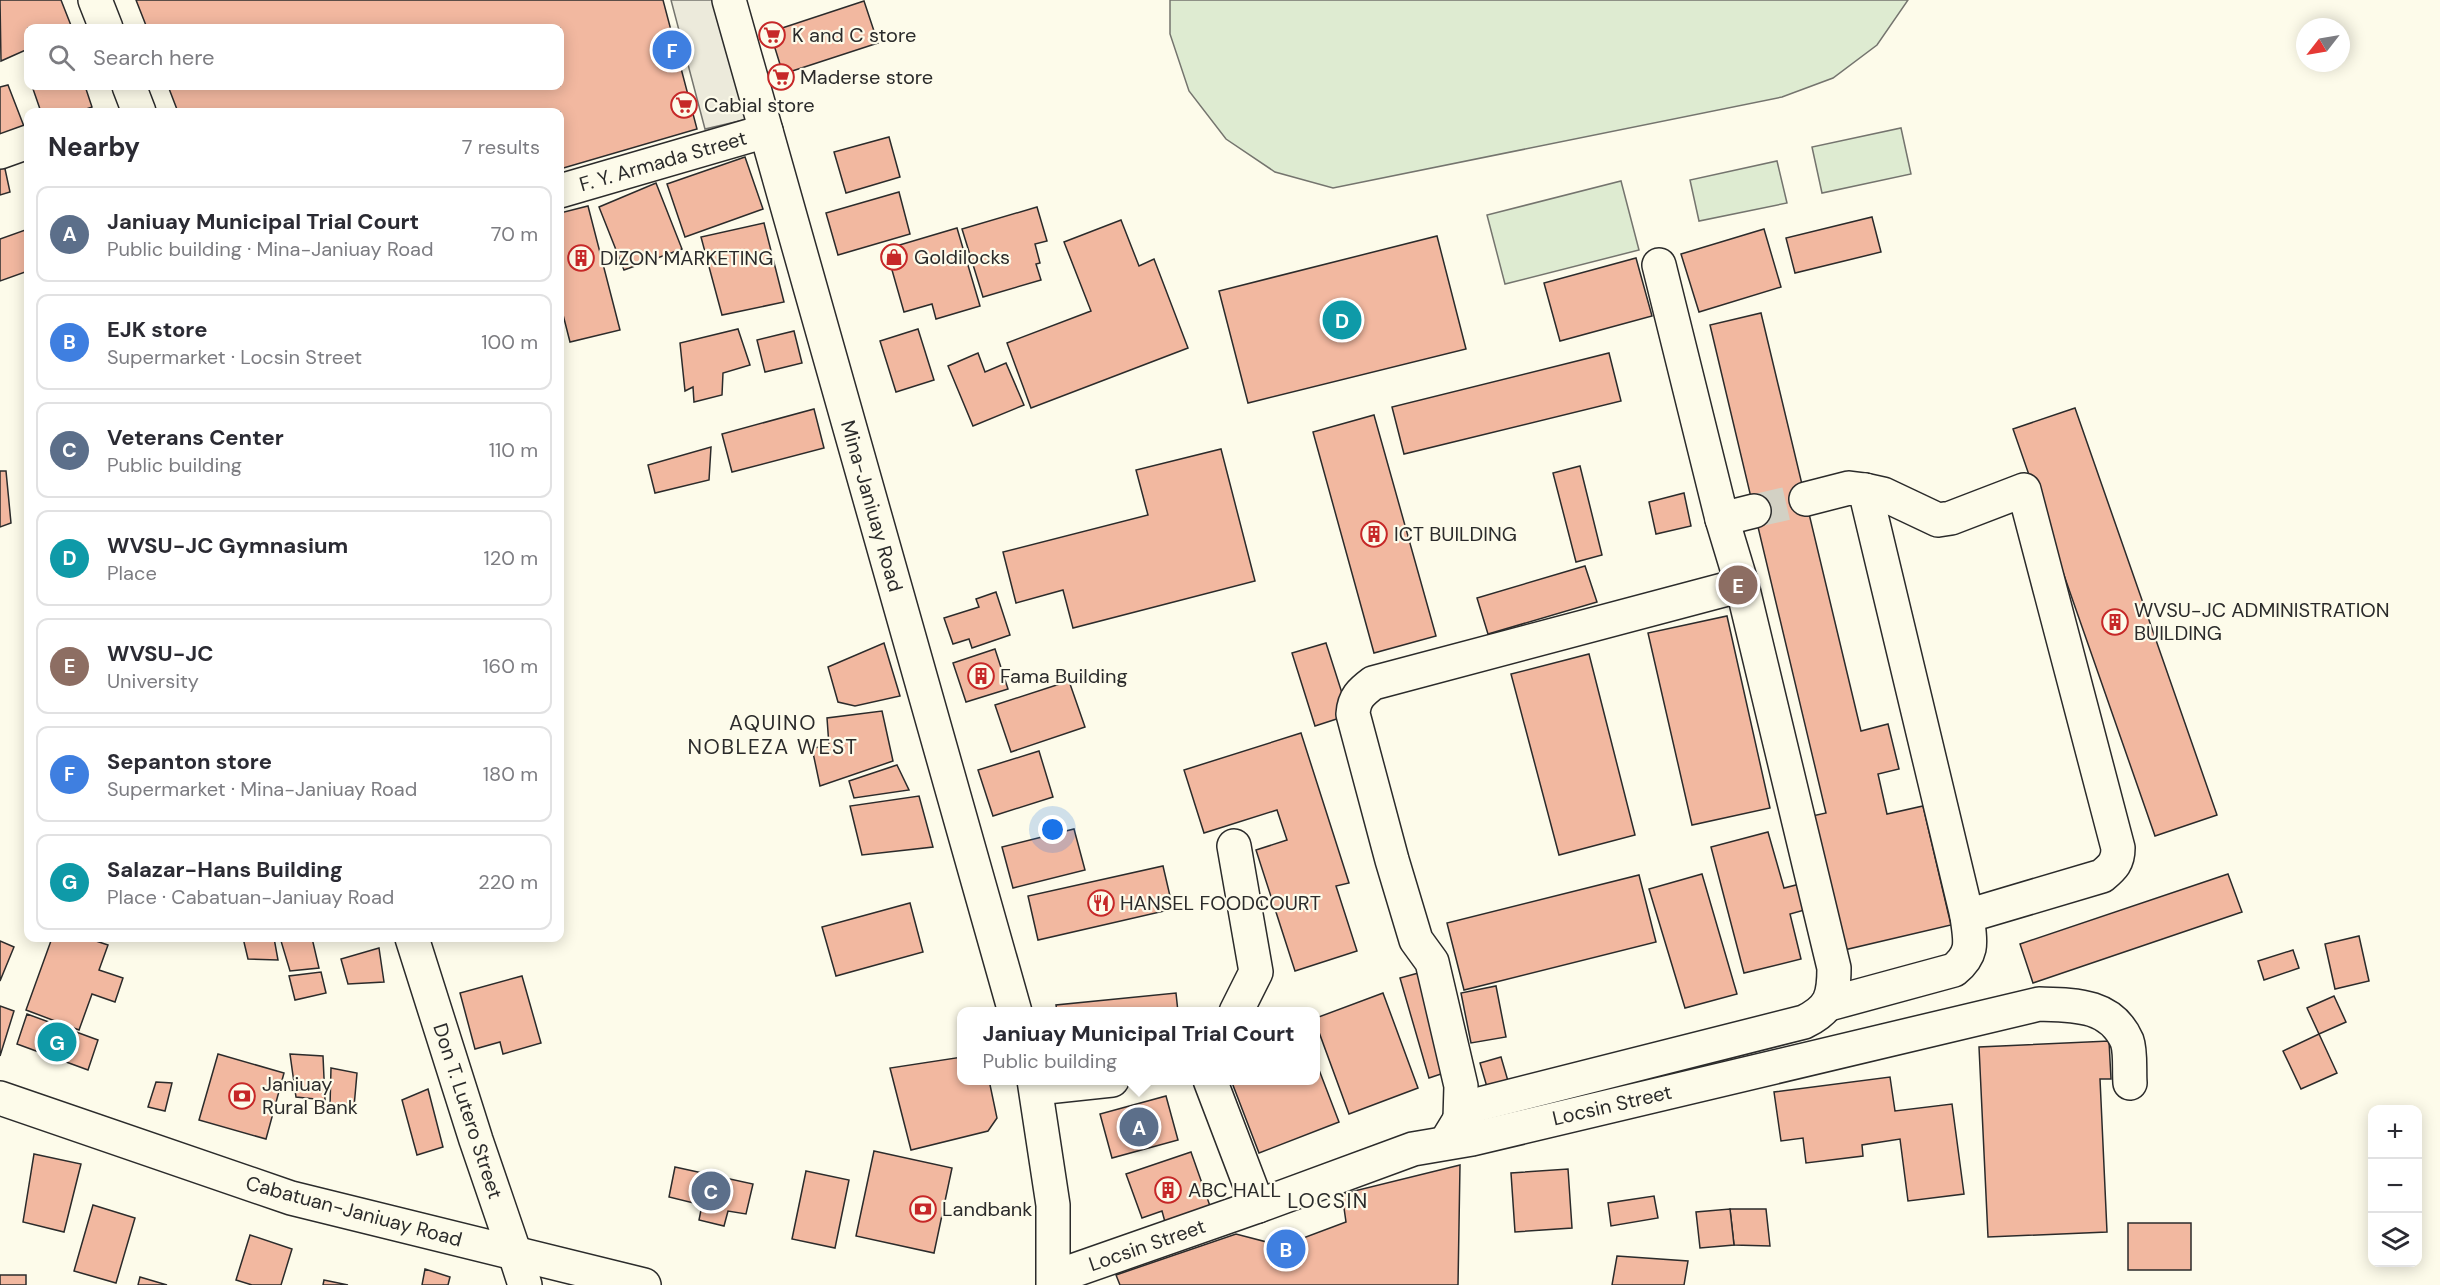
<!DOCTYPE html>
<html lang="en">
<head>
<meta charset="utf-8">
<style>
	body { margin:0; font-family:"DM Sans",sans-serif; background:#f7f7f7; color:#2b2b33 }
	.controls { position:absolute; right:18px; bottom:18px; display:grid; overflow:hidden; border-radius:12px; box-shadow:0 3px 15px #0003 }
	.controls button { width:54px; height:54px; display:grid; place-items:center; padding:0; border:0; border-bottom:2px solid #e1e1e2; background:#fff; color:#2b2b33; font:30px sans-serif }
	.compass { position:absolute; left:2296px; top:18px; width:54px; height:54px; border-radius:50%; background:#fff; box-shadow:0 3px 15px #0003; rotate:239deg }
	.you { position:absolute; left:1053px; top:830px; width:21px; height:21px; margin:-15px; border:4px solid #fff; border-radius:50%; background:#1a73e8; box-shadow:0 0 0 9px #1a73e833 }
	.badge { display:grid; place-items:center; width:39px; height:39px; border-radius:50%; background:#db2777; color:#fff; font-size:20px; font-weight:700 }
	.pin { position:absolute; translate:-50% -50%; border:3px solid #fff; box-shadow:0 2px 6px #0006 }
	.popup { position:absolute; left:957px; top:1007px; width:363px; height:78px; box-sizing:border-box; display:grid; place-content:center; border-radius:12px; background:#fff; filter:drop-shadow(0 2px 4px #0005); font-size:20px; white-space:nowrap; color:#7c7c81 }
	.popup b { font-size:22px; color:#2b2b33 }
	.popup::after { content:''; position:absolute; left:50%; top:100%; margin-left:-12px; border:12px solid transparent; border-top-color:#fff }
	.list { margin:0; padding:0; list-style:none }
	h2 { display:flex; justify-content:space-between; align-items:center; height:78px; margin:0; padding:0 24px; font-size:26px }
	h2 small { font-size:20px; font-weight:400; color:#7c7c81 }
	.list li { display:grid; grid-template-columns:39px 1fr auto; gap:18px; align-items:center; box-sizing:border-box; height:96px; margin:0 12px 12px; padding:0 12px; border:2px solid #e1e1e2; border-radius:12px }
	.list b { display:block; font-size:22px; white-space:nowrap }
	.list p { margin:0; font-size:20px; white-space:nowrap; color:#7c7c81 }
	.list em { font-size:20px; font-style:normal; color:#7c7c81 }
	.icon { flex:none; width:33px; height:33px; fill:none; stroke:currentColor; stroke-width:2; stroke-linecap:round; stroke-linejoin:round }
	.map { position:relative; flex:none; width:2440px; height:1285px; overflow:hidden }
	.search { position:absolute; background:#fff; box-shadow:0 3px 15px #0003; left:24px; top:24px; width:540px; height:66px; display:flex; align-items:center; gap:15px; box-sizing:border-box; padding:0 21px; border-radius:12px; color:#7c7c81; font-size:22px }
	.panel { position:absolute; background:#fff; box-shadow:0 3px 15px #0003; left:24px; top:108px; width:540px; height:834px; border-radius:12px }
	.map>svg:first-child { display:block }
	.green { fill:#deebd1; stroke:#74746e; stroke-width:1.5 }
	.parking { fill:#eceadb; stroke:#74746e; stroke-width:1.5 }
	.building { fill:#f2b8a0; stroke:#2b2b2b; stroke-width:1.5 }
	.lines { fill:none; stroke-linecap:round; stroke-linejoin:round }
	.minor-tunnel { stroke:#d3d1c4; stroke-width:33; stroke-dasharray:33 16; stroke-linecap:butt }
	.minor-casing { stroke:#2b2b2b; stroke-width:36 }
	.major-casing { stroke:#2b2b2b; stroke-width:36 }
	.minor { stroke:#fdfbea; stroke-width:33 }
	.major { stroke:#fdfbea; stroke-width:33 }
	.labels { text-anchor:middle; dominant-baseline:central; stroke-width:4.5; stroke-linejoin:round; paint-order:stroke }
	.poi-label { font-size:20px; fill:#2b2b2b; stroke:#fdfbea; text-anchor:start }
	.street-label { font-size:20px; fill:#2b2b2b; stroke:#fdfbea }
	.neighbourhood-label { font-size:21px; letter-spacing:1.5px; fill:#2b2b2b; stroke:#fdfbea }
</style>
</head>
<body>
<div class="map">
<svg width="2440" height="1285" viewBox="0 0 2440 1285">
	<rect width="100%" height="100%" fill="#fdfbea"/>
	<g class="green">
		<path d="M1170 0H1908L1877 45 1833 78 1782 97 1333 188 1275 172 1226 139 1189 91 1170 34Z"/>
		<path d="M1901 128 1911 174 1822 193 1812 147Z"/>
		<path d="M1777 161 1787 203 1699 221 1690 180Z"/>
		<path d="M1621 181 1639 250 1505 284 1487 215Z"/>
	</g>
	<path class="parking" d="M671 0H715L748 119 705 129Z"/>
	<g class="building">
		<path d="M0 0H61L72 28H28V49L1 61Z"/>
		<path d="M136 0H663L697 129 560 169V112H178L168 86H560V28H147Z"/>
		<path d="M864 1 878 43 783 74 770 32Z"/>
		<path d="M8 85 25 129 0 136V87Z"/>
		<path d="M32 86H85L92 107 78 112H41Z"/>
		<path d="M889 137 900 177 846 193 834 152Z"/>
		<path d="M2 155 10 192 0 195V156Z"/>
		<path d="M745 157 763 209 685 237 667 184Z"/>
		<path d="M656 183 682 249 624 270 599 207Z"/>
		<path d="M899 192 910 234 838 255 826 213Z"/>
		<path d="M588 206 620 330 570 342 560 303V213Z"/>
		<path d="M1037 207 1047 241 1035 244 1040 263 1036 264 1041 280 983 297 962 229Z"/>
		<path d="M1872 217 1881 252 1795 273 1786 238Z"/>
		<path d="M1121 220 1139 266 1154 259 1188 348 1031 408 1007 343 1091 311 1064 242Z"/>
		<path d="M764 223 784 302 722 315 701 237Z"/>
		<path d="M957 228 980 306 936 319 932 304 904 312 886 249Z"/>
		<path d="M28 229V271L0 281V239Z"/>
		<path d="M1764 229 1781 287 1699 312 1681 254Z"/>
		<path d="M1437 236 1466 349 1248 403 1219 291Z"/>
		<path d="M1636 258 1652 316 1560 341 1544 283Z"/>
		<path d="M1761 313 1861 731 1888 724 1899 769 1878 774 1887 814 1923 806 1951 925 1844 950 1812 816 1826 813 1710 325Z"/>
		<path d="M738 329 750 365 723 373 722 395 694 402 693 387 685 391 680 343Z"/>
		<path d="M918 329 934 380 896 392 880 341Z"/>
		<path d="M794 331 802 363 765 372 757 340Z"/>
		<path d="M978 353 985 372 1006 363 1024 405 973 426 948 366Z"/>
		<path d="M1609 353 1621 401 1404 454 1392 407Z"/>
		<path d="M2075 408 2217 815 2155 836 2013 429Z"/>
		<path d="M814 409 824 448 732 472 722 434Z"/>
		<path d="M1374 415 1436 636 1374 653 1313 432Z"/>
		<path d="M711 447 709 480 655 493 648 465Z"/>
		<path d="M1221 449 1255 581 1073 628 1063 590 1016 603 1003 552 1148 515 1136 470Z"/>
		<path d="M1580 466 1602 555 1576 562 1553 473Z"/>
		<path d="M0 471H6L11 523 0 527Z"/>
		<path d="M1684 493 1691 526 1656 534 1649 502Z"/>
		<path d="M1585 566 1597 602 1488 634 1477 598Z"/>
		<path d="M996 592 1010 635 972 648 969 639 953 644 944 618 979 607 976 599Z"/>
		<path d="M1727 616 1770 808 1692 825 1648 633Z"/>
		<path d="M884 643 900 696 855 706 838 702 828 667Z"/>
		<path d="M1326 643 1349 715 1315 726 1292 653Z"/>
		<path d="M995 649 1008 689 966 702 953 663Z"/>
		<path d="M1589 654 1635 835 1559 855 1511 674Z"/>
		<path d="M1069 681 1085 727 1011 752 995 705Z"/>
		<path d="M882 711 893 761 820 786 812 748 829 746 827 718Z"/>
		<path d="M1301 733 1349 883 1336 886 1357 951 1295 971 1256 850 1287 840 1277 810 1204 833 1184 770Z"/>
		<path d="M1039 751 1053 797 993 816 978 770Z"/>
		<path d="M897 765 909 790 854 798 849 781Z"/>
		<path d="M919 796 933 847 862 855 850 806Z"/>
		<path d="M1074 829 1085 870 1013 888 1002 847Z"/>
		<path d="M1768 832 1784 888 1800 884 1808 909 1790 914 1801 959 1744 973 1711 847Z"/>
		<path d="M1163 866 1173 909 1038 940 1028 896Z"/>
		<path d="M1702 874 1737 994 1685 1008 1649 889Z"/>
		<path d="M2228 874 2242 912 2033 983 2020 944Z"/>
		<path d="M1639 875 1656 942 1464 990 1447 923Z"/>
		<path d="M910 903 923 952 836 976 822 927Z"/>
		<path d="M2359 936 2369 981 2335 989 2325 944Z"/>
		<path d="M52 938H87L108 945 99 970 123 978 115 1002 92 994 79 1030 26 1010Z"/>
		<path d="M243 938H274L278 960 248 959Z"/>
		<path d="M304 938H312L319 968 290 971 281 941Z"/>
		<path d="M0 941 14 947 0 981Z"/>
		<path d="M379 948 384 982 348 984 341 959Z"/>
		<path d="M2293 950 2299 968 2264 980 2258 961Z"/>
		<path d="M321 972 326 993 295 1000 289 976Z"/>
		<path d="M1422 972 1450 1071 1429 1078 1400 978Z"/>
		<path d="M522 976 541 1043 503 1054 500 1042 475 1049 460 993Z"/>
		<path d="M1496 986 1506 1037 1471 1043 1461 993Z"/>
		<path d="M1176 993 1178 1012H1057L1056 1005Z"/>
		<path d="M1383 993 1418 1088 1349 1114 1316 1024V1018Z"/>
		<path d="M2334 996 2346 1022 2319 1034 2307 1008Z"/>
		<path d="M0 1006 14 1011 0 1056Z"/>
		<path d="M27 1014 98 1040 88 1070 17 1044Z"/>
		<path d="M2319 1034 2337 1073 2301 1089 2283 1051Z"/>
		<path d="M2109 1041 2111 1079H2100L2107 1232 1988 1237 1979 1047Z"/>
		<path d="M218 1054 284 1073 266 1139 199 1120Z"/>
		<path d="M290 1054 323 1056 325 1100 296 1097Z"/>
		<path d="M962 1057V1080H989L997 1118 988 1131 911 1150 890 1068Z"/>
		<path d="M1501 1057 1508 1081 1487 1087 1480 1063Z"/>
		<path d="M1316 1062 1339 1122 1259 1153 1231 1080H1316Z"/>
		<path d="M331 1068 357 1073 354 1107 330 1106Z"/>
		<path d="M1890 1077 1895 1111 1952 1104 1964 1194 1908 1201 1900 1139 1862 1145 1863 1156 1806 1163 1803 1138 1781 1141 1774 1092Z"/>
		<path d="M156 1082 172 1083 165 1111 148 1107Z"/>
		<path d="M428 1089 443 1147 417 1155 402 1100Z"/>
		<path d="M1166 1096 1178 1140 1112 1158 1100 1114Z"/>
		<path d="M874 1151 952 1168 934 1253 856 1236Z"/>
		<path d="M1191 1152 1210 1206 1165 1222 1162 1211 1142 1218 1126 1174Z"/>
		<path d="M34 1154 81 1164 64 1232 23 1222Z"/>
		<path d="M1460 1165 1458 1285H1120L1116 1275 1236 1234 1282 1246 1346 1222 1342 1194Z"/>
		<path d="M675 1167 753 1184 746 1214 728 1211 724 1226 699 1220 702 1205 669 1197Z"/>
		<path d="M1568 1169 1572 1228 1515 1232 1511 1173Z"/>
		<path d="M806 1171 849 1180 835 1248 792 1239Z"/>
		<path d="M1654 1196 1658 1218 1611 1226 1608 1203Z"/>
		<path d="M93 1205 135 1218 116 1283 74 1271Z"/>
		<path d="M1730 1209H1766L1770 1246 1734 1245Z"/>
		<path d="M1730 1209 1734 1245 1700 1248 1696 1212Z"/>
		<rect x="2128" y="1223" width="63" height="47"/>
		<path d="M250 1235 292 1249 281 1285H252L236 1280Z"/>
		<path d="M1617 1256 1688 1261 1684 1285H1612Z"/>
		<path d="M425 1269 450 1277 448 1285H422Z"/>
		<rect x="0" y="1275" width="26" height="10"/>
		<path d="M140 1277 167 1285H138Z"/>
		<path d="M324 1280 348 1285H323Z"/>
	</g>
	<g class="lines">
		<path class="minor-tunnel" d="M1754 511 1806 499"/>
		<g class="minor-casing">
			<g id="minor">
				<path d="M0 152 28 142"/>
				<path d="M1865 490 1967 916"/>
				<path d="M1806 499 1849 488 1865 490 1883 494 1938 520 1951 518 2024 490 2118 848C2118 862 2113 867 2102 876L1967 916C1970 940 1975 953 1954 970L1829 1004"/>
				<path d="M1722 519 1754 511"/>
				<path d="M1234 846 1256 972 1236 1012"/>
				<path d="M1210 1080 1258 1206"/>
				<path d="M1037 1088 1112 1080"/>
				<path d="M1460 1119 1461 1086 1432 962 1416 940 1392 860 1353 714C1354 698 1361 692 1373 683L1742 585"/>
				<path d="M1446 1142 1460 1119 1476 1105 1804 1022C1831 1009 1834 996 1834 968L1742 585 1722 519 1659 265"/>
				<path d="M515 1254 525 1285"/>
				<path d="M1055 1277 1258 1206 1413 1149 1472 1139 2039 1004C2074 1005 2111 1004 2127 1041 2131 1052 2129 1070 2130 1083"/>
			</g>
		</g>
		<g class="major-casing">
			<g id="major">
				<path d="M95 0 106 28"/>
				<path d="M729 0 1015 1012"/>
				<path d="M129 86 139 112"/>
				<path d="M560 191 766 131"/>
				<path d="M412 938 476 1140 515 1254"/>
				<path d="M1034 1080 1053 1205V1285"/>
				<path d="M0 1098 291 1198 644 1285"/>
			</g>
		</g>
		<use href="#minor" class="minor"/>
		<use href="#major" class="major"/>
	</g>
	<defs>
		<g id="supermarket-ring" transform="scale(1.35)"><circle r="9.5" fill="#fdfbea" stroke="#c62828" stroke-width="1.5"/><path d="M-6-5.5h2.5l.6 2H6L4.5 2H-2.5L-4.4-4H-6ZM-1.5 3.2a1.3 1.3 0 1 0 .1 0ZM3 3.2a1.3 1.3 0 1 0 .1 0Z" fill="#c62828"/></g>
		<g id="shop-ring" transform="scale(1.35)"><circle r="9.5" fill="#fdfbea" stroke="#c62828" stroke-width="1.5"/><path d="M-5-2.5h2.3a2.7 3.5 0 0 1 5.4 0H5L5.5 6h-11ZM-1.5-2.5h3a1.5 2.3 0 0 0-3 0Z" fill="#c62828"/></g>
		<g id="building-ring" transform="scale(1.35)"><circle r="9.5" fill="#fdfbea" stroke="#c62828" stroke-width="1.5"/><path d="M-4-6H4V6H1V3H-1V6H-4ZM-2.5-4.3h1.7v1.8h-1.7ZM.8-4.3h1.7v1.8H.8ZM-2.5-1h1.7V.8h-1.7ZM.8-1h1.7V.8H.8Z" fill="#c62828"/></g>
		<g id="restaurant-ring" transform="scale(1.35)"><circle r="9.5" fill="#fdfbea" stroke="#c62828" stroke-width="1.5"/><path d="M-5-6h1v4h1v-4h1v4h1v-4h1v5L-1.5 .5V6h-2V.5L-5-1ZM5-6V6H3V1.5H1.5Q1.5-4 5-6Z" fill="#c62828"/></g>
		<g id="bank-ring" transform="scale(1.35)"><circle r="9.5" fill="#fdfbea" stroke="#c62828" stroke-width="1.5"/><path d="M-6-4H6V4H-6ZM0-2.3a2.3 2.3 0 1 0 0 4.6a2.3 2.3 0 1 0 0-4.6Z" fill="#c62828"/></g>
	</defs>
	<g fill-rule="evenodd">
		<use href="#supermarket-ring" x="772" y="35"/>
		<use href="#supermarket-ring" x="781" y="77"/>
		<use href="#supermarket-ring" x="684" y="105"/>
		<use href="#shop-ring" x="894" y="257"/>
		<use href="#building-ring" x="581" y="258"/>
		<use href="#building-ring" x="1374" y="534"/>
		<use href="#building-ring" x="2115" y="622"/>
		<use href="#building-ring" x="981" y="676"/>
		<use href="#restaurant-ring" x="1101" y="903"/>
		<use href="#bank-ring" x="242" y="1096"/>
		<use href="#building-ring" x="1168" y="1190"/>
		<use href="#bank-ring" x="923" y="1209"/>
	</g>
	<g class="labels">
		<g class="poi-label">
			<text x="792" y="35">K and C store</text>
			<text x="800" y="77">Maderse store</text>
			<text x="704" y="105">Cabial store</text>
			<text x="914" y="257">Goldilocks</text>
			<text x="600" y="258">DIZON MARKETING</text>
			<text x="1394" y="534">ICT BUILDING</text>
			<text x="2134" y="610">WVSU-JC ADMINISTRATION<tspan x="2134" dy="23">BUILDING</tspan></text>
			<text x="1000" y="676">Fama Building</text>
			<text x="1120" y="903">HANSEL FOODCOURT</text>
			<text x="262" y="1084">Janiuay<tspan x="262" dy="23">Rural Bank</tspan></text>
			<text x="1188" y="1190">ABC HALL</text>
			<text x="942" y="1209">Landbank</text>
		</g>
		<g class="street-label">
			<text transform="translate(663 161) rotate(-16)">F. Y. Armada Street</text>
			<text transform="translate(872 506) rotate(74)">Mina-Janiuay Road</text>
			<text transform="translate(1612 1105) rotate(-13)">Locsin Street</text>
			<text transform="translate(468 1111) rotate(72)">Don T. Lutero Street</text>
			<text transform="translate(354 1211) rotate(15)">Cabatuan-Janiuay Road</text>
			<text transform="translate(1147 1245) rotate(-19)">Locsin Street</text>
		</g>
		<g class="neighbourhood-label">
			<text x="773" y="723">AQUINO<tspan x="773" dy="24">NOBLEZA WEST</tspan></text>
			<text x="1328" y="1201">LOCSIN</text>
		</g>
	</g>
</svg>
<div class="controls">
<button>+</button>
<button>−</button>
<button><svg class="icon" aria-label="layers" viewBox="0 0 24 24"><path d="M12 4l9 5-9 5-9-5zM3 14l9 5 9-5"/></svg></button>
</div>
<svg class="compass" viewBox="-18 -18 36 36"><path d="M0-13l5 13h-10z" fill="#e53935"/><path d="M0 13l5-13h-10z" fill="#7c7c81"/></svg>
<div class="you"></div>
<div class="pin badge" style="left:1139px;top:1127px;background:#5c6f8a">A</div>
<div class="popup"><b>Janiuay Municipal Trial Court</b>Public building</div>
<div class="pin badge" style="left:1286px;top:1249px;background:#3f7fe0">B</div>
<div class="pin badge" style="left:711px;top:1191px;background:#5c6f8a">C</div>
<div class="pin badge" style="left:1342px;top:320px;background:#0f9aa8">D</div>
<div class="pin badge" style="left:1738px;top:585px;background:#8d6e63">E</div>
<div class="pin badge" style="left:672px;top:50px;background:#3f7fe0">F</div>
<div class="pin badge" style="left:57px;top:1042px;background:#0f9aa8">G</div>
<div class="search"><svg class="icon" aria-label="search" viewBox="0 0 24 24"><circle cx="10" cy="10" r="6"/><path d="M15 15l6 6"/></svg>Search here</div>
<section class="panel">
<h2>Nearby<small>7 results</small></h2>
<ul class="list">
<li><span class="badge" style="background:#5c6f8a">A</span><div><b>Janiuay Municipal Trial Court</b><p>Public building · Mina-Janiuay Road</p></div><em>70 m</em></li>
<li><span class="badge" style="background:#3f7fe0">B</span><div><b>EJK store</b><p>Supermarket · Locsin Street</p></div><em>100 m</em></li>
<li><span class="badge" style="background:#5c6f8a">C</span><div><b>Veterans Center</b><p>Public building</p></div><em>110 m</em></li>
<li><span class="badge" style="background:#0f9aa8">D</span><div><b>WVSU-JC Gymnasium</b><p>Place</p></div><em>120 m</em></li>
<li><span class="badge" style="background:#8d6e63">E</span><div><b>WVSU-JC</b><p>University</p></div><em>160 m</em></li>
<li><span class="badge" style="background:#3f7fe0">F</span><div><b>Sepanton store</b><p>Supermarket · Mina-Janiuay Road</p></div><em>180 m</em></li>
<li><span class="badge" style="background:#0f9aa8">G</span><div><b>Salazar-Hans Building</b><p>Place · Cabatuan-Janiuay Road</p></div><em>220 m</em></li>
</ul>
</section>
</div>
</body>
</html>
